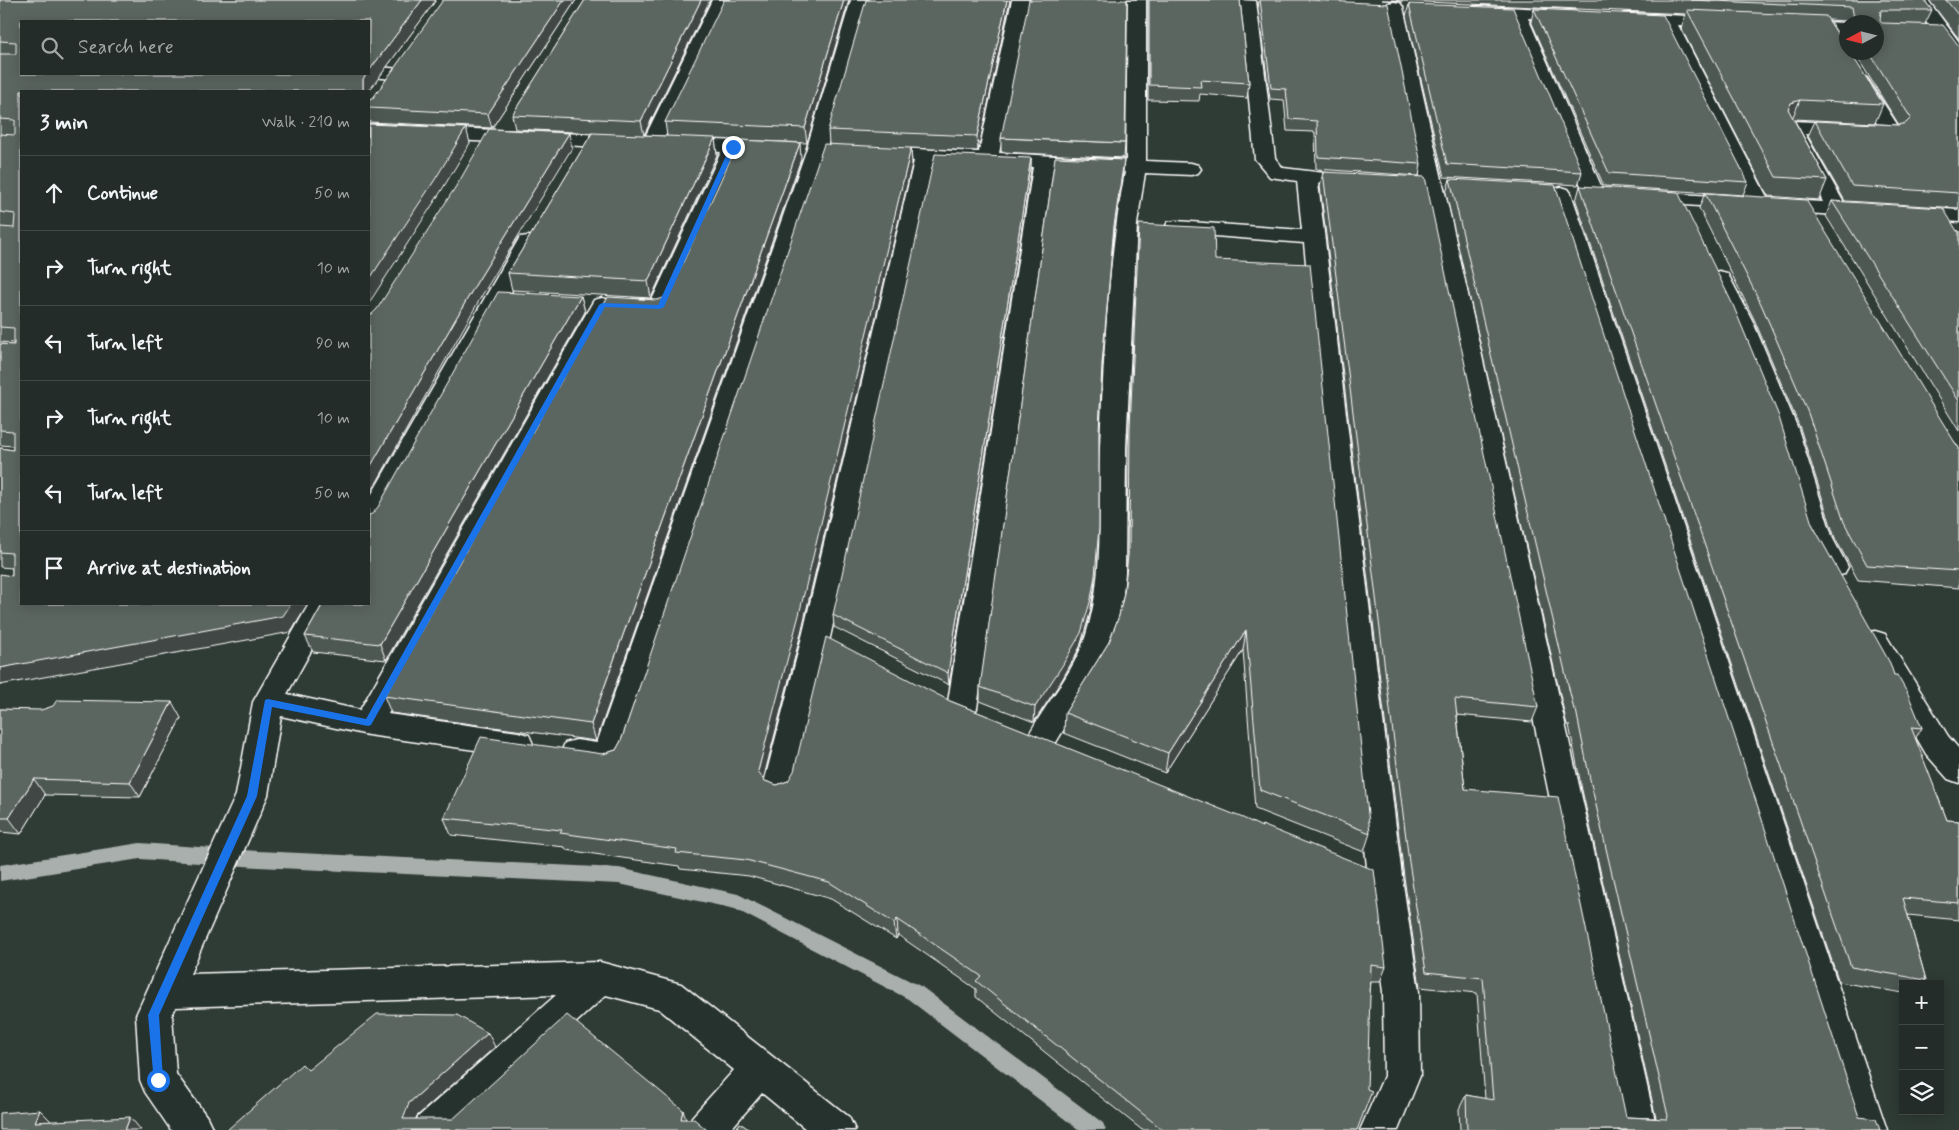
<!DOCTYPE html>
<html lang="en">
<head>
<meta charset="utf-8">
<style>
	body { margin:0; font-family:Mynerve,sans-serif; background:#2b3430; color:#f1f3f6 }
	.controls { position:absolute; right:15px; bottom:15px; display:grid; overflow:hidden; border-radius:0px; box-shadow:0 2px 12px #0003 }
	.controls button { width:45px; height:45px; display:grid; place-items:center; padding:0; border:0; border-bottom:1px solid #404845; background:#232c28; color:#f1f3f6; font:25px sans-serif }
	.compass { position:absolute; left:1839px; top:15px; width:45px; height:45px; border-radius:50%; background:#232c28; box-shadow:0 2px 12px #0003; rotate:263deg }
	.stop { position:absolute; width:15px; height:15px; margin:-11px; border:4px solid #1a73e8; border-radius:50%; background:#fff }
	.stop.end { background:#1a73e8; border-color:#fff; box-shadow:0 1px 5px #0008 }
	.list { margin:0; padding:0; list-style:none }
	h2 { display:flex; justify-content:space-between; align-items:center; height:65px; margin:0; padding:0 20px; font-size:21px }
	h2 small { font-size:16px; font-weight:400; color:#a3a7a8 }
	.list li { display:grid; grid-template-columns:32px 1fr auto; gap:15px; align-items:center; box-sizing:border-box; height:75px; padding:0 20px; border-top:1px solid #404845 }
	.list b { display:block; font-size:19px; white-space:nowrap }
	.list em { font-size:16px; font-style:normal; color:#a3a7a8 }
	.icon { flex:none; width:28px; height:28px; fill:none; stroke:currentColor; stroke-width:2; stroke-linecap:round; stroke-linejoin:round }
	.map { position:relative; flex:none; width:1959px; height:1130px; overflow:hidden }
	.search { position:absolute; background:#232c28; box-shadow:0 2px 12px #0003; left:20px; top:20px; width:350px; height:55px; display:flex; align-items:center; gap:12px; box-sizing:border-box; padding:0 18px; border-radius:0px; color:#a3a7a8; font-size:19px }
	.panel { position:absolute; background:#232c28; box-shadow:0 2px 12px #0003; left:20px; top:90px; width:350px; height:515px; border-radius:0px }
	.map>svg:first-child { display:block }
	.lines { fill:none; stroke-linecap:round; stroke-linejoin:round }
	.stream { fill:#a9afac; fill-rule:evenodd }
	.street-casing { stroke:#fff; stroke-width:3 }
	.street { fill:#26332d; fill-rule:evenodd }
	.wall { fill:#4e5853; stroke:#fff }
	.shaded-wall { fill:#404744; stroke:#fff }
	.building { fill:#5b6661; stroke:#fff }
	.route { fill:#1a73e8 }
</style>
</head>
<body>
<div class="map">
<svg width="1959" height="1130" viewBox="0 0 1959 1130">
	<rect width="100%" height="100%" fill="#2f3b35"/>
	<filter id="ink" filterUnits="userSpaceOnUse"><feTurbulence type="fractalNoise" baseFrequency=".02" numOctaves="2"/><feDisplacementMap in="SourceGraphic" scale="10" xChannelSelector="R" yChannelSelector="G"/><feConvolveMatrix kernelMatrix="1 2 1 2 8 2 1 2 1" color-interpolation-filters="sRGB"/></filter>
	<g filter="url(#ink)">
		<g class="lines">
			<path class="stream" d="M140 843 258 851 619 868 738 894 922 987 1103 1123 1106 1130H1079L908 999 735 909 619 884 258 867 140 859 0 881V865Z"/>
			<g class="street-casing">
				<g id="street">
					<path d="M712 0H730L662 143 659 147 652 149 645 147 642 143Z"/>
					<path d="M851 0H869L826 151 624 757 619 766 608 769 565 761 561 752 565 743 576 740 597 743 806 151Z"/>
					<path d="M1012 0H1030L999 153 1126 160 1128 0H1146V161L1191 163 1198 165 1201 169 1198 173 1191 175 1145 173 1137 224 1126 447 1125 572 1122 605 1114 637 1099 671 1052 749 1041 752 1030 749 1026 740C1044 705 1074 673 1086 635 1105 575 1098 509 1100 447 1104 355 1108 262 1125 172L1053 168 977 708 973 716 962 720 951 716 947 708 1033 167 934 162 831 633 795 787 790 796 779 800 768 796 763 787 803 633 914 161 866 157 863 153 866 149 873 147 979 152Z"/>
					<path d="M1239 0 1256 1 1275 158 1283 168 1333 174 1336 178 1333 182 1318 183 1402 877 1419 992 1420 1076 1398 1130H1360L1384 1076 1383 992 1368 877 1304 243 1176 233 1168 232 1165 227 1168 222 1176 221 1302 230 1297 181 1270 177 1255 159Z"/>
					<path d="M1910 0H1928L1959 42V60L1953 59Z"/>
					<path d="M1394 2 1400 3 1403 7 1657 1130H1619L1385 7 1388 3Z"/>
					<path d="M1478 6 1570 10 1576 11 1579 15 1576 19 1570 20 1528 18 1605 195 1602 199 1595 201 1588 199 1585 195 1510 18 1472 15 1469 11 1472 7Z"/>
					<path d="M1628 13 1726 18 1729 22 1726 26 1720 27 1678 25 1768 199 1823 202 1782 127 1785 123 1792 121 1878 125 1851 82 1853 78 1860 76 1867 78 1902 132 1899 136 1892 138 1805 134 1844 203 1874 207 1878 211 1874 215 1867 217 1639 202 1636 198 1639 194 1646 192 1746 198 1660 25 1622 22 1619 18 1622 14Z"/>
					<path d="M1798 21 1846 23V33L1792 30 1789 26 1792 22Z"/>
					<path d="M369 66 400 69 402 73 400 77 393 79 362 76 361 74H369Z"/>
					<path d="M369 124 625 136 632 138 635 142 632 146 625 148 369 136Z"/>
					<path d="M678 138 773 143 780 145 783 149 780 153 773 155 740 153 668 312 660 314 625 311 622 306 625 301 633 299 652 300 721 152 671 148 668 144 671 140Z"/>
					<path d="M1561 187 1568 189 1571 193 1887 1130H1849L1551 193 1554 189Z"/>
					<path d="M1910 207 1959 210V222L1903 217 1899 213 1903 209Z"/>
					<path d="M528 236 536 237 539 242 382 522 378 528 369 531V499L517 242 520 237Z"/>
					<path d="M1719 271 1727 273 1730 278 1752 320 1798 429 1833 539 1848 567 1844 574 1834 577 1824 574 1805 539 1772 429 1728 320 1708 278 1711 273Z"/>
					<path d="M602 298 610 300 613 305 388 714 518 732 529 735 533 744 529 753 518 756 368 735 281 716 268 795 190 974 600 962 681 984 849 1117 855 1130H807L762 1093 730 1130H686L692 1117 734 1070 659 1009 606 995 459 1130H412L418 1117 556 995 176 1007 172 1015 176 1074 207 1117 213 1130H171L145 1092 140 1080 136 1015 236 795 253 702 309 604H337L287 694 360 710 591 305 594 300Z"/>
					<path d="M1875 631 1885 634 1948 736 1959 749V783L1948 779 1926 754 1861 642 1865 634Z"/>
				</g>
			</g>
			<use href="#street" class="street"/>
		</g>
		<g class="wall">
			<path d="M0 0H436L369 91H21L291 632 12 576V568L0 567V448L13 450V446L0 445V344L14 345V343L0 342Z"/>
			<path d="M444 0H576L492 128 369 122V99L373 98Z"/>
			<path d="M585 0H710L644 135 667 136 665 122 849 0 807 143 715 139 717 155 651 298 512 290 508 273 592 133 515 129 512 115Z"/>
			<path d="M1010 0 978 151 911 148 912 164 801 633 764 779 765 781 777 785 788 781 950 701 1261 827 1262 825 1386 967 1380 982H1371L1357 1130H1142L976 997V989L898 935 896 939 831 899 749 876 680 869 679 866 566 850 565 847 451 835 444 818 603 754 616 750 621 741 829 144 828 130Z"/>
			<path d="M1148 0H1240L1249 83 1247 98 1200 94 1199 101 1148 100Z"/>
			<path d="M1259 0 1421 164 1419 176 1316 169 1315 132 1287 131 1284 100 1270 99 1258 9Z"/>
			<path d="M1382 0H1924L1932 10 1925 24 1959 46V208L1845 201 1808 136 1815 121 1899 125 1854 52H1876V22H1846V24V21L1829 20 1883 104 1875 123 1794 119 1827 180 1819 200 1768 196 1681 28 1686 14Z"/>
			<path d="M1929 0H1959V39Z"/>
			<path d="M1409 4 1582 172 1578 185 1444 177 1406 16Z"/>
			<path d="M1534 9 1748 182 1743 195 1604 186 1531 21Z"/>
			<path d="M1846 25V42L1842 35Z"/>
			<path d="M1001 138 1125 143 1124 158 1001 152Z"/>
			<path d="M1031 158V170L949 685 834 627 833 615Z"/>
			<path d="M801 159 596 741 391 713 384 696 667 297Z"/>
			<path d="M1323 172 1538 707 1532 722 1457 715 1465 789 1626 1117 1656 1118 1582 790 1569 725H1567L1446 193 1450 179 1859 1117 1880 1130H1460L1459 1109 1466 1095 1485 1099 1477 993 1420 987 1404 877 1320 186Z"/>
			<path d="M1123 174 1113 240 1102 369 1099 433 1094 590 1090 613 1080 647 1062 680 1034 722 980 701V687Z"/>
			<path d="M1580 186 1812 524 1894 675 1922 728 1915 739 1947 820 1959 821V920L1908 915 1926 980 1923 984H1903V993L1839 982 1576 201Z"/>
			<path d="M1705 193 1954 441 1959 448V588L1858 580 1835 538 1800 428 1754 319 1699 208Z"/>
			<path d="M1832 201 1959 231V431L1826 216Z"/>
			<path d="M1139 224 1215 260 1370 833 1364 852 1255 809 1243 650 1165 773 1064 733 1065 713 1109 642 1119 616 1124 593 1127 563 1128 447 1137 243Z"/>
			<path d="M581 296 585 312 386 660 313 652 305 636 372 514Z"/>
			<path d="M0 709 181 718 140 797 45 795 21 834 0 832Z"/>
		</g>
		<g class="shaded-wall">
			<path d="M422 0H436L369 91H363V79L367 74H369V71Z"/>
			<path d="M564 0H576L492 128 488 114Z"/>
			<path d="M701 0H710L644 135 641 121Z"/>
			<path d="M844 0H849L807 143 805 128Z"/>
			<path d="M1007 0H1010L978 151 977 136Z"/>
			<path d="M1800 100 1792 119 1788 109 1791 103Z"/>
			<path d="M466 128 470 143 440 193 369 303V280Z"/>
			<path d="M569 133 572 148 481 297 369 496V469L477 282Z"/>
			<path d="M715 138 717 155 651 298 648 281Z"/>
			<path d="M800 143 801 159 596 741 591 724Z"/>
			<path d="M911 148 912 164 801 633 761 788 758 771Z"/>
			<path d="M1031 158V170L949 685 948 673Z"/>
			<path d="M1124 160 1123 174 1113 240 1114 226Z"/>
			<path d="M581 296 585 312 386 660 380 644Z"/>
			<path d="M1095 576 1094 590 1090 613 1080 647 1062 680 1034 722 1035 707Z"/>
			<path d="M291 604H308L291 632 0 685V668Z"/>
			<path d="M1246 630 1243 650 1165 773 1168 753Z"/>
			<path d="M172 702 181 718 140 797 130 782Z"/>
			<path d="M34 779 45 795 21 834 9 818Z"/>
			<path d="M897 919 898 935 896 939 894 923Z"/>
			<path d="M488 1033 495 1047 417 1116 411 1130 403 1119 409 1103Z"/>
			<path d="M40 1110 54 1124 35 1122Z"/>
			<path d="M683 1110 687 1123 681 1119Z"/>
			<path d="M130 1117 141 1130H125Z"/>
		</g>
		<g class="building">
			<path d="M0 0H422L369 71V21H21V74H367L363 79V91H21V604H291L283 616 0 668V574L12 576V553L0 552V448L13 450V431L0 430V344L14 345V328L0 327V227L14 228 15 214 0 212V134L15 135V120L0 119V54H16V42L0 41Z"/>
			<path d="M443 0H564L488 114 369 108V99L373 98Z"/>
			<path d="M585 0H701L641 121 512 115Z"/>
			<path d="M724 0H844L805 128 665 122Z"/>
			<path d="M866 0H1007L977 136 828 130Z"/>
			<path d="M1029 0H1127L1125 143 1001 138Z"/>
			<path d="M1149 0H1240L1249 83 1200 80 1201 87 1149 85Z"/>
			<path d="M1260 0H1306L1388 4 1421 164 1318 157 1317 121 1289 119 1286 89 1271 88Z"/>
			<path d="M1691 0H1924L1932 10H1881L1880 21 1882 23 1943 25 1959 46V193L1852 186 1815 121 1899 125 1906 123 1911 118 1869 52H1876V22H1849L1848 21 1854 19 1852 7Z"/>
			<path d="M1946 0H1959V16Z"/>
			<path d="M1409 4 1513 8 1582 172 1447 164Z"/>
			<path d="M1534 9 1663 15 1748 182 1609 173Z"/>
			<path d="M1687 10 1826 16 1846 47V52H1850L1883 104 1800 100 1791 103 1788 109 1827 180 1776 177Z"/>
			<path d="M369 124 466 128 436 178 369 280Z"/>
			<path d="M489 129 569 133 477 282 369 469V315L372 314 377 309 460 180Z"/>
			<path d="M592 133 715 138 648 281 508 273Z"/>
			<path d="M739 140 800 143 591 724 384 696 608 297 657 300 667 297Z"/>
			<path d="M824 144 911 148 799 615 758 771 765 781 777 785 788 781 794 771 826 637 950 701 1243 818 1262 827V825L1374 870 1386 967 1371 965 1367 1089 1372 1091 1357 1130H1163L976 981 981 976 897 919 894 923 829 882 746 860 676 853 677 849 560 833 562 830 444 818 481 737 603 754 616 750 621 741Z"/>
			<path d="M935 154 1031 158 948 673 833 615Z"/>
			<path d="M1055 157 1124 160 1114 226 1102 364 1099 433V528L1095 576 1091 599 1081 633 1062 666 1035 707 980 687Z"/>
			<path d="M1323 172 1425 177 1538 707 1455 699 1465 789 1558 797 1626 1117 1667 1119 1668 1116 1589 775 1576 710H1574L1450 179 1555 185 1859 1117 1876 1119 1880 1130H1467L1466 1095 1493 1100 1483 978 1426 972 1409 862Z"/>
			<path d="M1580 186 1678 192 1733 305 1778 414 1812 524 1890 663 1894 675H1897L1908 694 1922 728 1911 727 1947 820 1959 821V903L1903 898 1926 980 1851 967Z"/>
			<path d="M1705 193 1806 200 1954 441 1959 448V571L1867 565 1844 522 1808 413 1761 304Z"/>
			<path d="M1832 201 1943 208 1957 231H1959V401Z"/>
			<path d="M1139 224 1214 228 1215 260 1310 264 1370 833 1260 790 1246 630 1168 753 1065 713 1109 642 1119 616 1124 593 1129 546 1130 427Z"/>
			<path d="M498 292 581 296 380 644 305 636 323 604H369V515L372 514 378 507Z"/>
			<path d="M57 700 172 702 130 782 34 779 9 818H0V709L41 710 53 706Z"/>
			<path d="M377 1014 457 1015 488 1033 409 1103 403 1119H453L567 1015 683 1110 681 1119H694L707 1130H227L302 1064 308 1070Z"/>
			<path d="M40 1110 35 1122 130 1117 125 1130H0V1113Z"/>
			<path d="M740 1123 750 1130H735Z"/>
		</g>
	</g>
	<path class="route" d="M733 145 736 147 664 307 660 309 605 307 371 725 368 726 272 707 257 796 159 1015 163 1080 161 1083 158 1085 154 1083 148 1015 247 796 265 700 268 699 366 719 599 305 602 303 658 305 730 147Z"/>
</svg>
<div class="controls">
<button>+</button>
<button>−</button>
<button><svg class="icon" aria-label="layers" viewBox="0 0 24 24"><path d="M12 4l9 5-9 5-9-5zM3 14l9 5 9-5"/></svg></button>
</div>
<svg class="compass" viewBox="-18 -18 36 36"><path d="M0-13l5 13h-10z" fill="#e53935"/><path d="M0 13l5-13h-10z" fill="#a3a7a8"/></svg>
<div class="stop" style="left:158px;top:1080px"></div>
<div class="stop end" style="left:733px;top:147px"></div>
<div class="search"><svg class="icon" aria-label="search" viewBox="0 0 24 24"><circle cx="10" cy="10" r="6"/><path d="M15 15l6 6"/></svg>Search here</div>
<section class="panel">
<h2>3 min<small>Walk · 210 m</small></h2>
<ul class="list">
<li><svg class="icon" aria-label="ahead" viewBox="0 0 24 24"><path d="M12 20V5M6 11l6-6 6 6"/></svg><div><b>Continue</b></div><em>50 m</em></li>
<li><svg class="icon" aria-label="right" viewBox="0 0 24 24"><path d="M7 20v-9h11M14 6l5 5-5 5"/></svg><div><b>Turn right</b></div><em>10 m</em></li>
<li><svg class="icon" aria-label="left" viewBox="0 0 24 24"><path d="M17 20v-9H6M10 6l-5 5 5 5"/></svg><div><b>Turn left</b></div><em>90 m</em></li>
<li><svg class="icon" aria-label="right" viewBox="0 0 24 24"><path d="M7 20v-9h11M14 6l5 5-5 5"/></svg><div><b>Turn right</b></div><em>10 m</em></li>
<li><svg class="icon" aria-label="left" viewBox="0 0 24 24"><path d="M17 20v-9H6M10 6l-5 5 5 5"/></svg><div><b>Turn left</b></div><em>50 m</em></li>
<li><svg class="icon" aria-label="arrive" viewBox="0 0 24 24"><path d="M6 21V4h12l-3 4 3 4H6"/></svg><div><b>Arrive at destination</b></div></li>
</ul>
</section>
</div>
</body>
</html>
